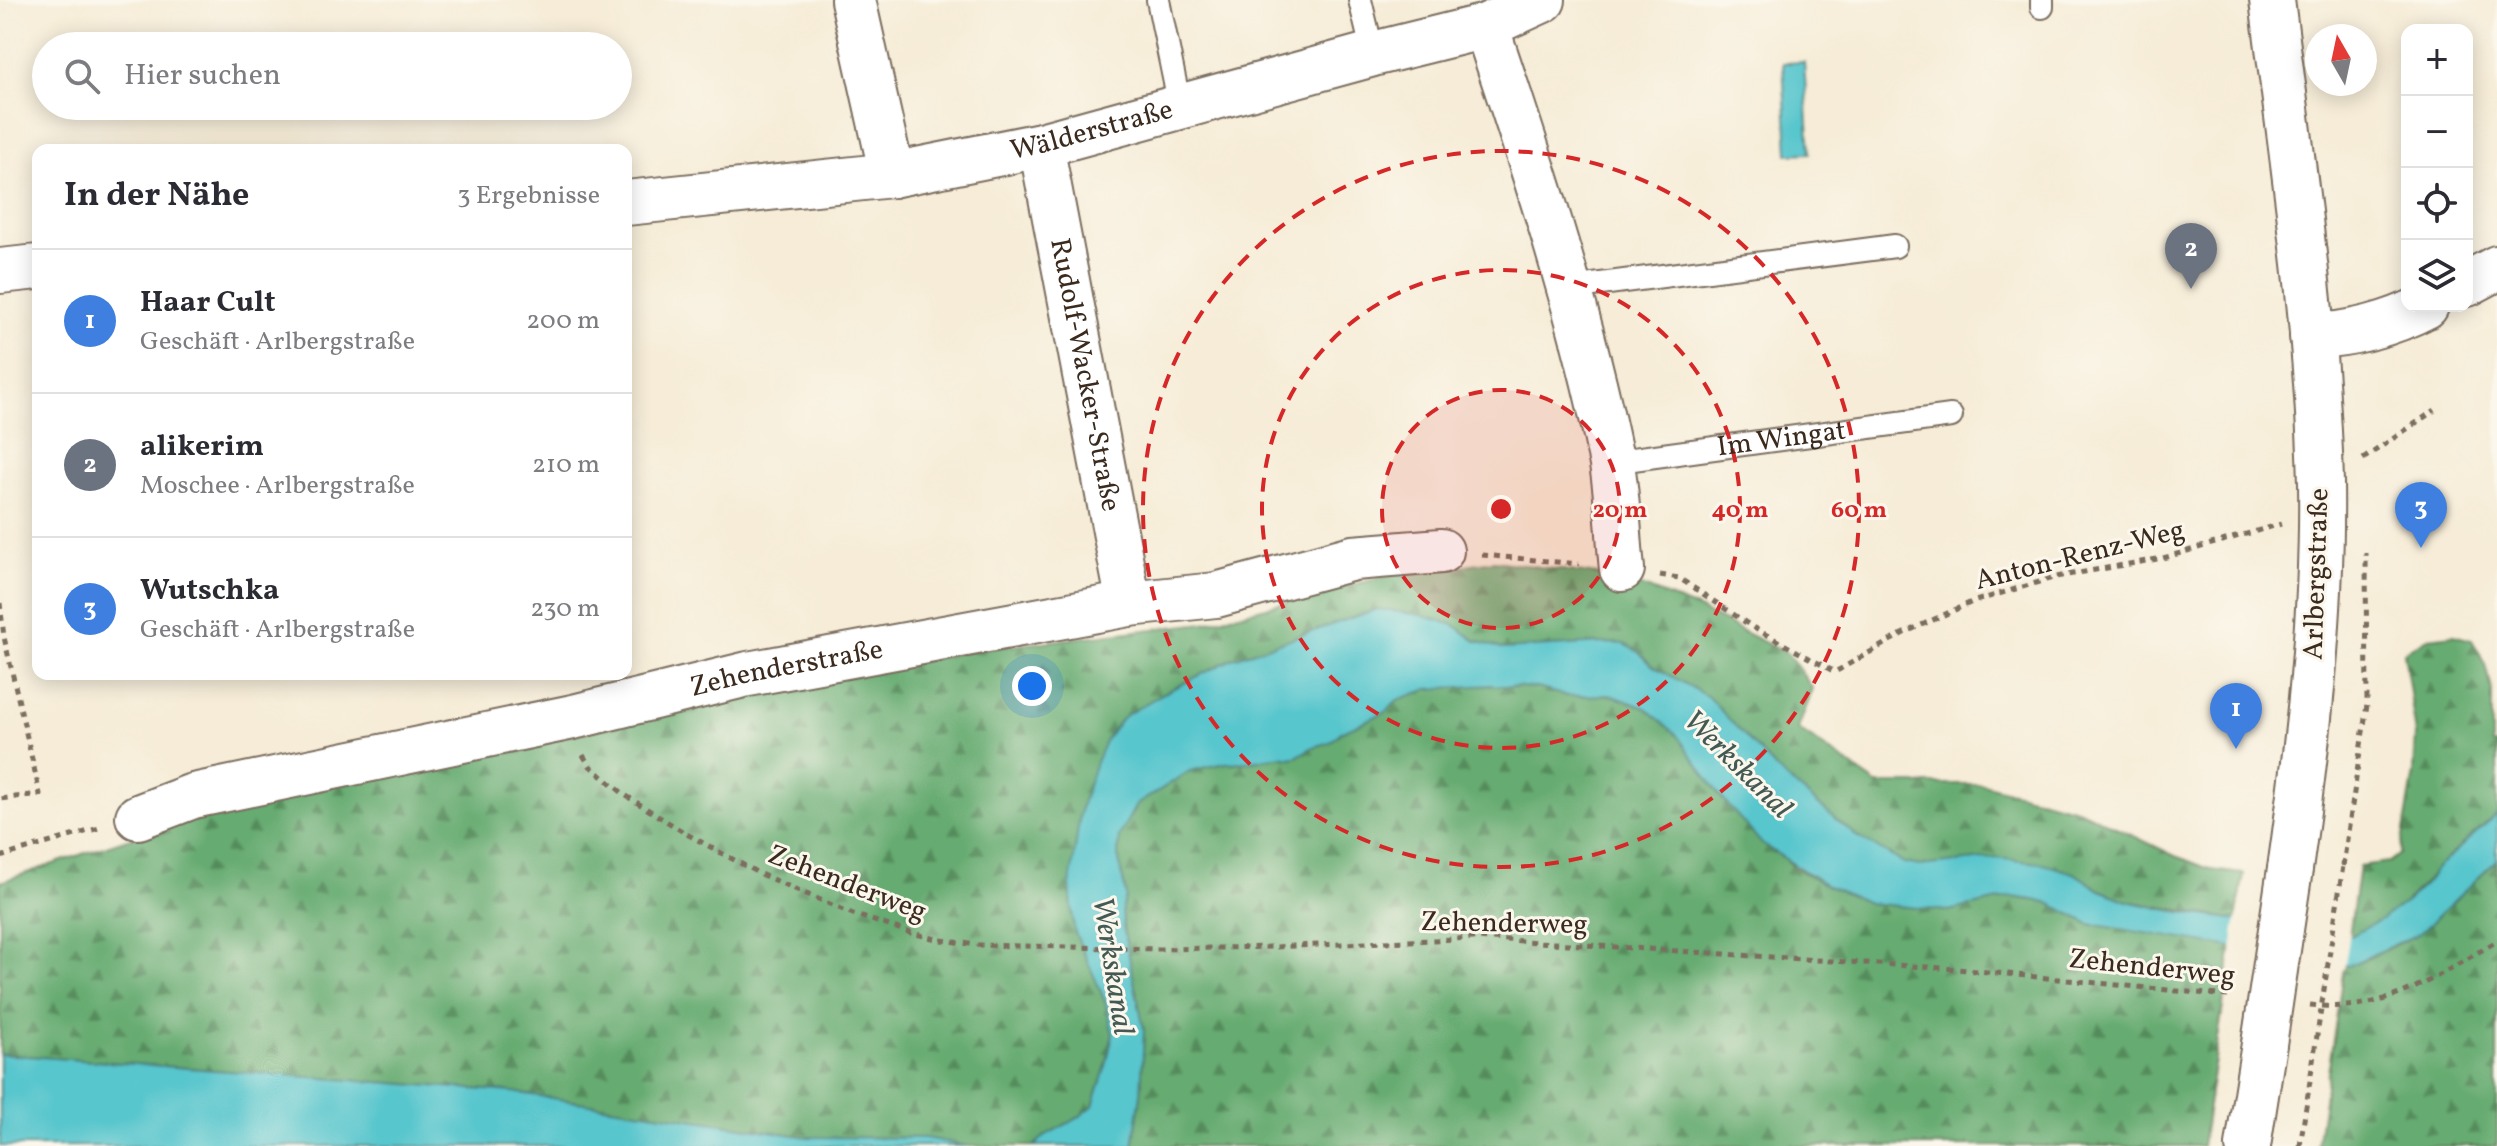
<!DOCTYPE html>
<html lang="de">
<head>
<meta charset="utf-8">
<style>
	body { margin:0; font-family:Vollkorn,serif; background:#f7f7f7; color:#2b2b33 }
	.controls { position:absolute; right:24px; top:24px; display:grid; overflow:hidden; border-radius:16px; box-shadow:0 4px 20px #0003 }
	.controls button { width:72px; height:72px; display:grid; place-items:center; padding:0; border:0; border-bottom:2px solid #e1e1e2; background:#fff; color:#2b2b33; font:40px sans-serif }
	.compass { position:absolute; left:2305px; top:24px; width:72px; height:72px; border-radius:50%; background:#fff; box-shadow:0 4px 20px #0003; rotate:351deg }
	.you { position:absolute; left:1032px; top:686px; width:28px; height:28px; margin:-20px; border:6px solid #fff; border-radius:50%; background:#1a73e8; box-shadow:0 0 0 12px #1a73e833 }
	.badge { display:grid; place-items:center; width:52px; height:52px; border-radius:50%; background:#b5179e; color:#fff; font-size:26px; font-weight:700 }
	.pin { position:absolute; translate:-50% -66px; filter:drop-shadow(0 2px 4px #0008) }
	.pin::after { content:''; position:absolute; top:42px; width:28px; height:24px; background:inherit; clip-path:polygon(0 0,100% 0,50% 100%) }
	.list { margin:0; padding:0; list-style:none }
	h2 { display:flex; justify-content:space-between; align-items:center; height:104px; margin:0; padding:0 32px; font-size:34px }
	h2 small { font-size:26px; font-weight:400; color:#7c7c81 }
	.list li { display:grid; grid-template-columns:52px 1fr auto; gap:24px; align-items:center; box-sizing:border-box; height:144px; padding:0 32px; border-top:2px solid #e1e1e2 }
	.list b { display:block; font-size:30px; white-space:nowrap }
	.list p { margin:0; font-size:26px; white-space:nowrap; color:#7c7c81 }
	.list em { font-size:26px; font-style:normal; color:#7c7c81 }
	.icon { flex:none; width:44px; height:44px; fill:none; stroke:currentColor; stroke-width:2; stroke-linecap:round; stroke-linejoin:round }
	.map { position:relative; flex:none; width:2497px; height:1146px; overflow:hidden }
	.search { position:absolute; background:#fff; box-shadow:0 4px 20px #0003; left:32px; top:32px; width:600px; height:88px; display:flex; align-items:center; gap:20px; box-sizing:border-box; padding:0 28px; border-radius:44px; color:#7c7c81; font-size:30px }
	.panel { position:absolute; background:#fff; box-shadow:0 4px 20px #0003; left:32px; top:144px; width:600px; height:536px; border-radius:16px }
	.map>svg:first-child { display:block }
	.forest { fill:url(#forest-firs); stroke:#506a48; stroke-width:2 }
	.water { fill:#58c6cd; stroke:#4a7876; stroke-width:2 }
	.pier { fill:#f6ecd7 }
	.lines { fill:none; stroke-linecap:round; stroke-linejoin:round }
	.service-casing { stroke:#7c6e5f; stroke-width:26 }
	.minor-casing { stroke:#7c6e5f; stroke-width:48 }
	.tertiary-casing { stroke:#7c6e5f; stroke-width:48 }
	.primary-casing { stroke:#7c6e5f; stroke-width:48 }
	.path { stroke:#7c6e5f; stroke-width:5; stroke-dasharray:6 6; stroke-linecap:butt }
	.service { stroke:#fff; stroke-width:22 }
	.minor { stroke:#fff; stroke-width:44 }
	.tertiary { stroke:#fff; stroke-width:44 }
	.primary { stroke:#fff; stroke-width:44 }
	.primary-bridge-casing { stroke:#7c6e5f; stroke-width:48; stroke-linecap:butt }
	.path-bridge { stroke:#7c6e5f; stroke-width:5; stroke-dasharray:6 6; stroke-linecap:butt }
	.primary-bridge { stroke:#fff; stroke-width:44 }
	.ring { fill:none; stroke:#d62828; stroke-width:4; stroke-dasharray:14 10 }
	.labels { text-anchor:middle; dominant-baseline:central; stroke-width:6; stroke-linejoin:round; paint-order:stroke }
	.street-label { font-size:28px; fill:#3b2a1e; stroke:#fbf7ec }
	.water-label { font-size:30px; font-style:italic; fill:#445953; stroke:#fbf7ec }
	.centre { fill:#d62828; stroke:#fbf7ec; stroke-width:4 }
	.ring-label { font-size:24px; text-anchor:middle; font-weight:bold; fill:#d62828; stroke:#fbf7ec; stroke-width:6; stroke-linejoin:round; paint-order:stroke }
</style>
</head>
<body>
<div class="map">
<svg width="2497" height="1146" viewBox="0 0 2497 1146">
	<defs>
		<pattern id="forest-firs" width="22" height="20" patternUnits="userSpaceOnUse" patternTransform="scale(2)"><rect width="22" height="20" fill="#66ab71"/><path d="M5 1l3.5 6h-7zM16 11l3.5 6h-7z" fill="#558b5c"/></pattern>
	</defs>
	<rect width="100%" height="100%" fill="#fbf7ec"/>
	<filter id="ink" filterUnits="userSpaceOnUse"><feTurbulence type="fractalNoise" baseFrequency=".0125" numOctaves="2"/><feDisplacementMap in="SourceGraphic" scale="16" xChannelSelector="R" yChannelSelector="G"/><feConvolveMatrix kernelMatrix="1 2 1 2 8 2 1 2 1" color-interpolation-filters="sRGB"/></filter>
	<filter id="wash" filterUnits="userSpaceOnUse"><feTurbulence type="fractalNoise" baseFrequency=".006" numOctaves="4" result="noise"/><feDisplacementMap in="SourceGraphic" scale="32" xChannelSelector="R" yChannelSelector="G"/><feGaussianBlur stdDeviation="1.8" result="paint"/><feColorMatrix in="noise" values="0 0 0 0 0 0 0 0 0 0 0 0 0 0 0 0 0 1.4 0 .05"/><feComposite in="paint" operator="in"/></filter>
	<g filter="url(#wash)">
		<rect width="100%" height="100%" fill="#f6ecd7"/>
		<g class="forest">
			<path d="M1494 561 1621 578 1696 608 1788 654 1813 689 1798 729 1877 784H1983L2080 810 2171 854 2212 870 2244 874 2236 920 2127 901 2100 890 2074 873 1995 858 1920 866 1904 863 1856 836 1779 772 1707 696 1653 666 1637 651 1624 644 1602 643 1503 649 1476 641 1454 625 1378 609 1234 658 1162 694 1077 846 1070 885 1074 930 1105 1001 1113 1034 1106 1066 1093 1106 1078 1118 1046 1135 1034 1146H967L925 1138 807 1137 512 1092 0 1054V882L210 811 974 650 1204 623 1387 576Z"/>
			<path d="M2453 635 2472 640 2486 664 2492 690V745H2497V814C2477 832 2455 849 2437 869 2413 896 2385 925 2349 936L2359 866 2389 862 2400 854 2414 773 2416 734 2404 652 2428 638Z"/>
			<path d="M1491 685 1537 688 1567 696 1611 695 1646 708 1676 733 1721 797 1794 867 1828 886 1868 903 1948 911 2013 897 2047 902 2090 924 2232 946 2202 1146H1133L1141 1094 1144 1030 1123 927 1122 909 1126 896 1118 855 1119 836 1136 805 1190 771 1225 763 1245 762 1282 756 1288 758 1296 757 1313 747 1330 742 1342 731 1388 711 1396 700 1429 688Z"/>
			<path d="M2497 860V1146H2317L2344 966 2364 960 2420 933Z"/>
		</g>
		<g class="water">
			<path d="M1804 62 1810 153 1788 154 1783 63Z"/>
			<path d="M1378 609 1420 615 1454 625 1476 641 1503 649 1602 643 1624 644 1637 651 1653 666 1707 696 1779 772 1856 836 1904 863 1920 866 1995 858 2040 863 2074 873 2100 890 2127 901 2174 911 2351 936 2382 919 2407 901 2427 882 2437 868 2497 814V860L2420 933 2348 966 2090 924 2047 902 2013 897 1948 911 1868 903 1828 886 1762 844 1721 797 1676 734 1646 708 1611 695 1567 696 1537 688 1491 685 1429 689 1397 700 1388 711 1342 731 1330 742 1313 747 1296 757 1288 758 1282 756 1245 762 1225 763 1190 771 1136 805 1119 836 1118 855 1126 896 1122 909 1123 927 1144 1030 1141 1094 1133 1146H1034L1046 1135 1078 1118 1093 1106 1106 1066 1113 1034 1105 1001 1074 930 1070 885 1081 807 1096 762 1106 739 1123 717 1162 694 1234 658Z"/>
			<path d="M0 1054 512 1092 807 1137 925 1138 967 1146H0Z"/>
		</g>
		<path class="pier" d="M2237 916 2350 932 2344 970 2232 950Z"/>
	</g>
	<g filter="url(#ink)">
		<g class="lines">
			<g class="service-casing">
				<g id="service">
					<path d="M1158 0 1180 107"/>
					<path d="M1360 0 1373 54"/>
					<path d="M2042 0V7"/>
					<path d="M1570 288 1895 246"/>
					<path id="s1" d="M1611 462 1951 416"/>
				</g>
			</g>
			<g class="minor-casing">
				<g id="minor">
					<path d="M853 0 892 175"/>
					<path d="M1486 26C1534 169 1581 312 1611 459 1618 495 1618 533 1622 569"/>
					<path id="s2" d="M1041 145 1129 604"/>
					<path id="s3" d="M626 203 892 175 1041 145 1373 54 1486 26 1543 0"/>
					<path d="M0 271 38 267"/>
					<path id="s4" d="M138 817 193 796 573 717 748 674 1129 604 1216 595 1353 558 1441 551"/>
				</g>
			</g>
			<g class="tertiary-casing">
				<g id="tertiary">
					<path d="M2467 284 2497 268"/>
					<path d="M2312 336C2350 335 2392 324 2426 306"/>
				</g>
			</g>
			<g class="primary-casing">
				<g id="primary">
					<path d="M2272 0C2292 160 2317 321 2321 483 2323 610 2308 743 2290 869"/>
					<path d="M2248 1146 2264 1044"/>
				</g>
			</g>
			<g class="path">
				<path d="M2363 459 2435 410"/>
				<path d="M1482 555 1579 564"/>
				<path d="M1660 575 1679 578 1754 628 1835 672 1902 634 1972 602 2056 577 2163 558 2281 524"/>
				<path d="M0 603 4 637 40 794 0 799"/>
				<path d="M583 755 590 766 625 795 685 833 760 874 853 914 911 933 941 940 977 945 1160 949 1274 947 1476 938 1957 969 2228 996"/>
				<path d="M0 857 99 828"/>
				<path d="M2343 866 2367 705 2366 553"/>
				<path d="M2310 1005C2388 1014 2433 978 2497 941"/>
			</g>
			<use href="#service" class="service"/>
			<use href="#minor" class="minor"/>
			<use href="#tertiary" class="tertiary"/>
			<use href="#primary" class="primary"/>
			<g class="primary-bridge-casing">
				<path id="primary-bridge" d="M2264 1044 2290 869"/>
			</g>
			<path class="path-bridge" d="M2300 1146 2343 866"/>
			<use href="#primary-bridge" class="primary-bridge"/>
		</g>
	</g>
	<circle cx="1501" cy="509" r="119" fill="#d62828" fill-opacity=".12"/>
	<g class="ring">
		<circle cx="1501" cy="509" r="119"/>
		<circle cx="1501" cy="509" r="239"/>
		<circle cx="1501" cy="509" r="358"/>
	</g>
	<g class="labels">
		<g class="street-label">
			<text stroke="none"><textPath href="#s3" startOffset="472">Wälderstraße</textPath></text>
			<text stroke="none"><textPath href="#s2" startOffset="234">Rudolf-Wacker-Straße</textPath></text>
			<text stroke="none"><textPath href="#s1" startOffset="172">Im Wingat</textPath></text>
			<text transform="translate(2080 556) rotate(-14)">Anton-Renz-Weg</text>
			<text transform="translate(2317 574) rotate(-88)">Arlbergstraße</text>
			<text stroke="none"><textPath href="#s4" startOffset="666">Zehenderstraße</textPath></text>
			<text transform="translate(847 884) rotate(21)">Zehenderweg</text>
			<text transform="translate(1504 924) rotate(1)">Zehenderweg</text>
			<text transform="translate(2152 968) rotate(6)">Zehenderweg</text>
		</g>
		<g class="water-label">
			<text transform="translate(1737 765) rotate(45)">Werkskanal</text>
			<text transform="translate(1112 966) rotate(81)">Werkskanal</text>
		</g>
	</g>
	<circle cx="1501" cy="509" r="12" class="centre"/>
	<g class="ring-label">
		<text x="1620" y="517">20 m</text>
		<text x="1740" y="517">40 m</text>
		<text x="1859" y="517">60 m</text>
	</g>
</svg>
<div class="controls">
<button>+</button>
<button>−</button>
<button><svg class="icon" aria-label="locate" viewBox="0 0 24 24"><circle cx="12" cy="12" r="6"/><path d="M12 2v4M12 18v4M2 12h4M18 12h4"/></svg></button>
<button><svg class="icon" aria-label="layers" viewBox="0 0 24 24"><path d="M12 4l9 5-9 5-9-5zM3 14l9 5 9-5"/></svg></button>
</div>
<svg class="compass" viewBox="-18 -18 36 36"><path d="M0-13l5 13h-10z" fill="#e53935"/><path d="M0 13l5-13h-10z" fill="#7c7c81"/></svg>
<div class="you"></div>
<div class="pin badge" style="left:2236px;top:749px;background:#3f7fe0">1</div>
<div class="pin badge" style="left:2191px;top:289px;background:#6b7280">2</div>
<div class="pin badge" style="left:2421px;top:548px;background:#3f7fe0">3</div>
<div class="search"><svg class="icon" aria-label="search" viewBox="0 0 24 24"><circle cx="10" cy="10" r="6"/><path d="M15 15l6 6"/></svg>Hier suchen</div>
<section class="panel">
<h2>In der Nähe<small>3 Ergebnisse</small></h2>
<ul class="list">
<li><span class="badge" style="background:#3f7fe0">1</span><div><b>Haar Cult</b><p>Geschäft · Arlbergstraße</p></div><em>200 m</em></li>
<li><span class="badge" style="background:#6b7280">2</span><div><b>alikerim</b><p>Moschee · Arlbergstraße</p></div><em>210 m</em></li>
<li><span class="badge" style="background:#3f7fe0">3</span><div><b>Wutschka</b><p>Geschäft · Arlbergstraße</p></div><em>230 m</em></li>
</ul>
</section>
</div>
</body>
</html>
